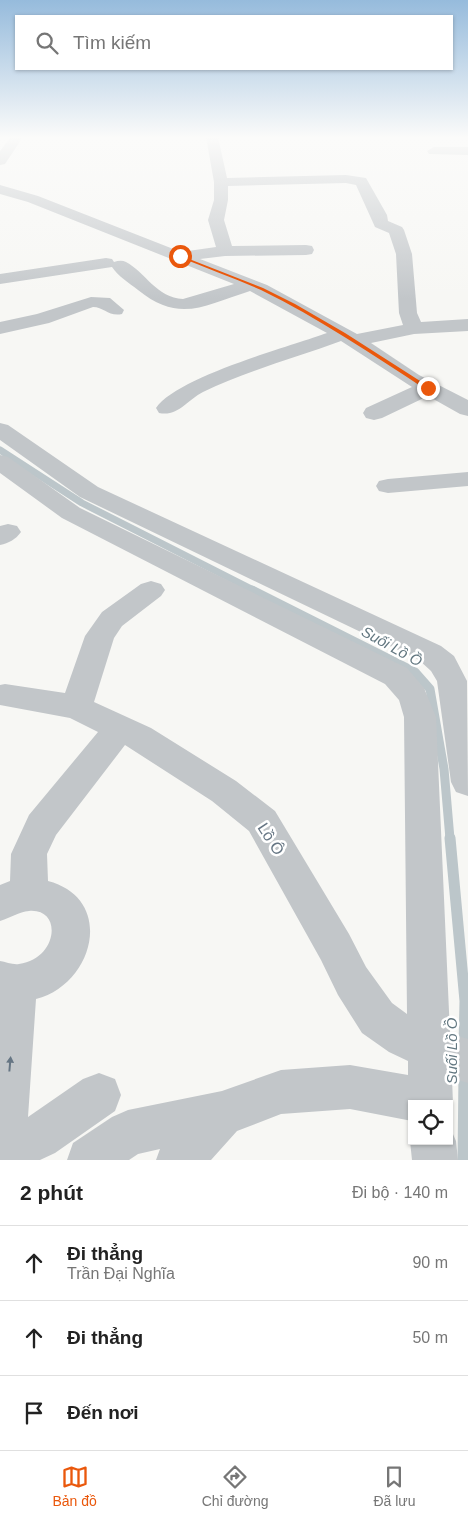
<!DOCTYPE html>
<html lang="vi">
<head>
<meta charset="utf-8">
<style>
	body { margin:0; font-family:Arial,sans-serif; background:#f6f6f6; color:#222 }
	.controls { position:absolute; right:15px; bottom:15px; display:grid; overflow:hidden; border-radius:0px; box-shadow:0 1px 4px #0004 }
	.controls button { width:45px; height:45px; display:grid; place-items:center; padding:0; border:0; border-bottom:1px solid #e0e0e0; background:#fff; color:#222; font:25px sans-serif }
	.stop { position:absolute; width:15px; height:15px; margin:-11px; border:4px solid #ea580c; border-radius:50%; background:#fff }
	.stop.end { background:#ea580c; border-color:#fff; box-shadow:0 1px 5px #0008 }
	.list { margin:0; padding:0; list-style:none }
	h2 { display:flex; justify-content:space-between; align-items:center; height:65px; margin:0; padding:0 20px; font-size:21px }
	h2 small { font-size:16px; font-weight:400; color:#767676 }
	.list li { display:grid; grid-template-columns:32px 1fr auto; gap:15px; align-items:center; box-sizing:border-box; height:75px; padding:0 20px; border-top:1px solid #e0e0e0 }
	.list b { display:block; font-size:19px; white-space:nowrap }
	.list p { margin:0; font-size:16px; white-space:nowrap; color:#767676 }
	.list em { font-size:16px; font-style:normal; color:#767676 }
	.icon { flex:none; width:28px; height:28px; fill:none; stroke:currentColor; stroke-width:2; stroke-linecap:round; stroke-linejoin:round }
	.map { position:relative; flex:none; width:468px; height:1160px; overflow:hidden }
	.search { position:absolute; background:#fff; box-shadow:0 1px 4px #0004; left:15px; right:15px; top:15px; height:55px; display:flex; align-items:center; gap:12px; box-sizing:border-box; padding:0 18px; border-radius:0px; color:#767676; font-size:19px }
	.sheet { height:290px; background:#fff }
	nav { display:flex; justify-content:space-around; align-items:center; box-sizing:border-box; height:70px; border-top:1px solid #e0e0e0; background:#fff; font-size:14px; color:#767676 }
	nav a { display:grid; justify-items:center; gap:2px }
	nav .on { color:#ea580c }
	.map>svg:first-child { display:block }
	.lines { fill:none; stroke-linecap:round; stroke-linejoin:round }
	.stream-far2 { stroke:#bcc6ca; stroke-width:7 }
	.stream-far1 { stroke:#bcc6ca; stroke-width:9 }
	.stream { stroke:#bcc6ca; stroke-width:11 }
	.minor { fill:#c2c6c9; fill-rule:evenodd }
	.oneway { fill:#667684 }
	.route { fill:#ea580c }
	.labels { text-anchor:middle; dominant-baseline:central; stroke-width:5; stroke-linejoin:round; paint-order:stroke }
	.water-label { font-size:15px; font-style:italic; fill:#627780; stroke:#fff }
	.near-street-label { font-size:16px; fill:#667684; stroke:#fff }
</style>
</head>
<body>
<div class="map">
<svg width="468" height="1160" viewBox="0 0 468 1160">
	<rect width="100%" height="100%" fill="#f7f7f4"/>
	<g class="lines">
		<path class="stream-far2" d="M0 450 82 503 255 591"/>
		<path class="stream-far1" d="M252 590 415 672 430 689 444 769 450 839"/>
		<g class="stream">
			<path d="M450 838 465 1001 464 1046"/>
			<path d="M463 1160 464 1073"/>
		</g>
		<g class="minor">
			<path d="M11 137H23L5 164 0 165V151Z"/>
			<path d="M206 137H218L227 178 346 175 366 178 387 215 388 221 402 227 404 230 412 254 417 313 421 322 468 319V331L414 334 371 343 419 375 468 400V416L460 414 428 396 382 418 374 420 366 418 363 413 366 408 412 387 341 341C295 358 246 371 203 392 187 400 178 417 159 413L156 408C177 377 288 347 327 333L250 291C205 305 180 324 138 290 129 283 118 276 112 267L0 284V274L106 258 112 259 114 262C118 261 122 260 126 262 145 272 157 298 183 299L234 284 28 202 0 194V185L38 196 181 252 216 247 208 220 214 200V182ZM346 183 356 185 375 227 389 233 396 254 399 313 403 325 357 334 267 285 200 259 225 256 306 255 312 254 314 250 312 246 306 245 232 246 224 220 228 200V186Z"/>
			<path d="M434 147H468V155L429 154 427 151Z"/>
			<path d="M91 297 110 298 124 310 122 314C109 317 104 307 93 307L49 323 0 334V322L37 314Z"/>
			<path d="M0 423 8 425 98 487 441 646 454 656 467 681 468 796 456 792 451 782 437 681 431 671 419 660 80 497 0 440Z"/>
			<path d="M0 455 8 457 80 508 407 668 424 688 436 717 450 1034 468 1039V1083L452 1078 453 1104 449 1114V1104H412V1121L350 1109 281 1114 237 1131 211 1160H156L160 1149 138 1154 129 1160H67L73 1143 112 1117 128 1110 222 1091 281 1070 350 1065 408 1075V1061L389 1052 362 1033 338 995 321 960 249 831 212 801 125 745 56 835 47 854 48 881C116 899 94 984 36 999L28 1117 83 1079 99 1073 115 1079 121 1095 115 1111 55 1153 40 1160H0V961C6 962 13 965 19 964 58 959 63 908 29 911 19 912 10 918 0 921V885L10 881 11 854 29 815 98 732 70 718 0 705V685L5 684 65 693 85 636 102 612 141 584 151 581 161 584 165 590 161 596 122 626 114 638 94 702 151 728 236 781 275 811 349 934 366 967 392 1003 407 1014 404 717 399 700 385 684 62 518 0 473Z"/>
			<path d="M468 472V486L388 493 379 491 376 486 379 481 388 479Z"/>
			<path d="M8 524 17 526 21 532C15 540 9 543 0 545V526Z"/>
			<path d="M449 1125 456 1141 458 1160H412L410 1141 412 1137V1141H449Z"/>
		</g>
	</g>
	<defs><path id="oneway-solid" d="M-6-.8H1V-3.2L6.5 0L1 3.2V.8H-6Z" transform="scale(1.25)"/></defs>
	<use class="oneway" href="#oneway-solid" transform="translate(10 1064) rotate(-85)"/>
	<linearGradient id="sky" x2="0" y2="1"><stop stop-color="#96bbdc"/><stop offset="0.46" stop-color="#fbfbfa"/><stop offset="1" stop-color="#fbfbfa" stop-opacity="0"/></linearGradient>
	<rect width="468" height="299" fill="url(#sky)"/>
	<path class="route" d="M179 255 263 288 295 304 345 333 431 388 425 389C372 354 318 318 261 290 234 278 206 268 179 257Z"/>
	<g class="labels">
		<g class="water-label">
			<text transform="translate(392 646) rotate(29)">Suối Lồ Ồ</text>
			<text transform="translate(451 1051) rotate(-90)">Suối Lồ Ồ</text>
		</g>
		<g class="near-street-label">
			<text transform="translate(271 839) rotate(57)">Lồ Ô</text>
		</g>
	</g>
</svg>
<div class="controls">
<button><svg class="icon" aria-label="locate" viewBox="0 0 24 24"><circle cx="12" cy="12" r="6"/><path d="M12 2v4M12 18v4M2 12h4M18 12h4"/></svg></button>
</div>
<div class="stop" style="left:180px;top:256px"></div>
<div class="stop end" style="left:428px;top:388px"></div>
<div class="search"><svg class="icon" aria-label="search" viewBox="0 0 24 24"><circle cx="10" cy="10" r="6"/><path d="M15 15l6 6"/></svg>Tìm kiếm</div>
</div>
<section class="sheet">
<h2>2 phút<small>Đi bộ · 140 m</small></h2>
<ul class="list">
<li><svg class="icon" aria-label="ahead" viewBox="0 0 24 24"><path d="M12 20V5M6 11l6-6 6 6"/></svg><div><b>Đi thẳng</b><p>Trần Đại Nghĩa</p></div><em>90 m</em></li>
<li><svg class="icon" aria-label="ahead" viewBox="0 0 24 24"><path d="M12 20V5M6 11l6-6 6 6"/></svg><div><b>Đi thẳng</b></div><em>50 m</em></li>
<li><svg class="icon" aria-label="arrive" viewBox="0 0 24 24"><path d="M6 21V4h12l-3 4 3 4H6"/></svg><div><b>Đến nơi</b></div></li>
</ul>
</section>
<nav>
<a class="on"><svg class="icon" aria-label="map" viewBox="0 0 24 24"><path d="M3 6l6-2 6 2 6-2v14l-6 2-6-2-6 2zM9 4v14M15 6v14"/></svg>Bản đồ</a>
<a><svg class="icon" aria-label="directions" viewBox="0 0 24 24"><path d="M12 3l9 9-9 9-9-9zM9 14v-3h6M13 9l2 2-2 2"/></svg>Chỉ đường</a>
<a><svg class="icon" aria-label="saved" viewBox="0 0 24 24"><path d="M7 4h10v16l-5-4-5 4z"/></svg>Đã lưu</a>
</nav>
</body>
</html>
